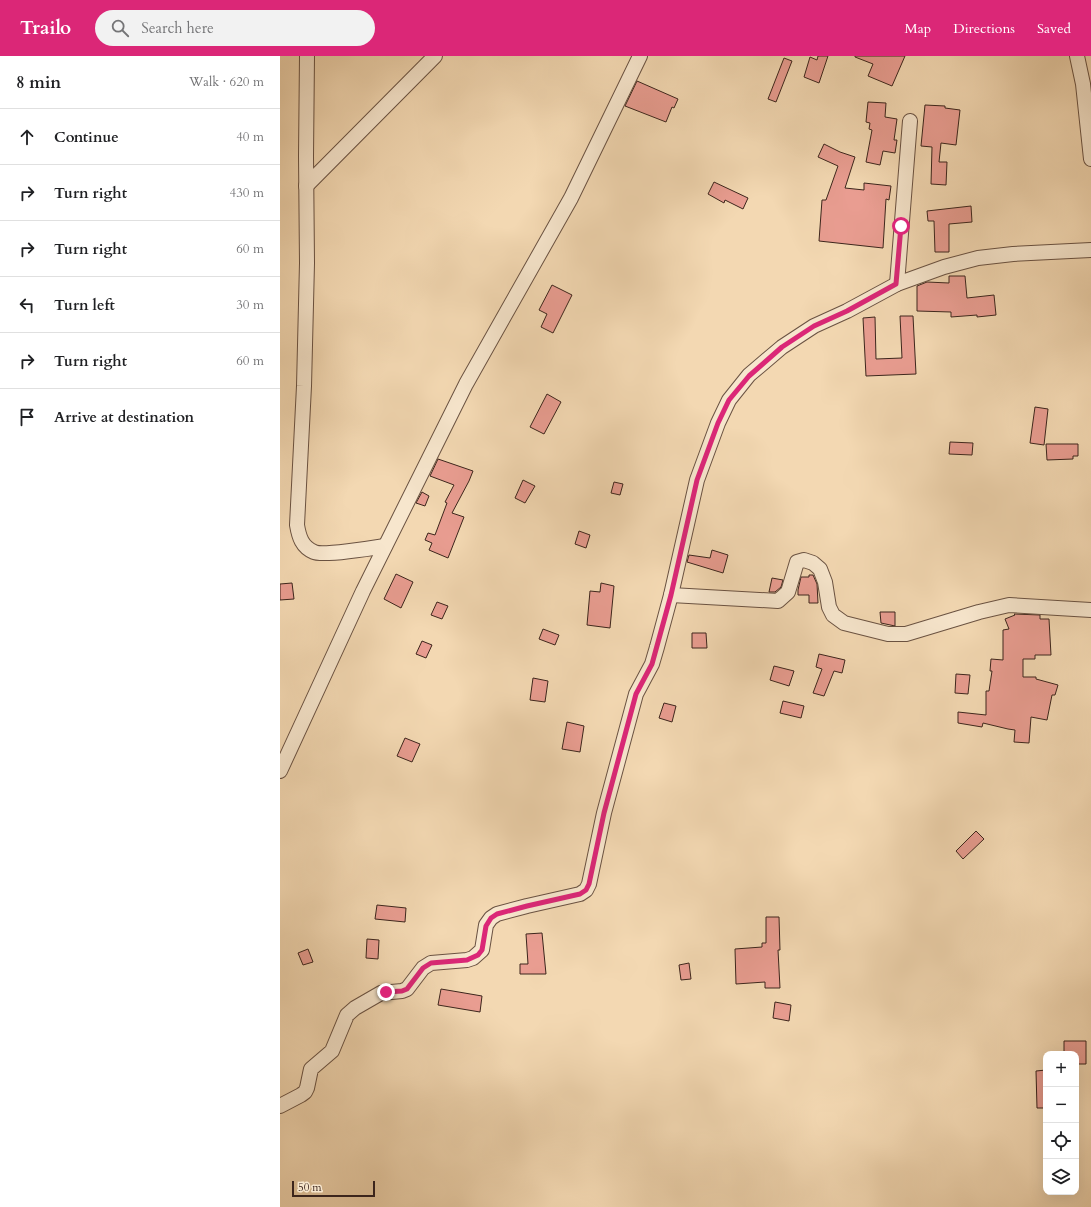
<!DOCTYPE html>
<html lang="en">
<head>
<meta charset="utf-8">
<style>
	body { margin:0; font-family:Cardo,serif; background:#f2f2f2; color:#202124 }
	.controls { position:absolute; right:12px; bottom:12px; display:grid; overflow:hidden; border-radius:8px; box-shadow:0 4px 16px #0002 }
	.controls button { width:36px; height:36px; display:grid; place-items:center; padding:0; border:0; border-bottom:1px solid #e0e0e0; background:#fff; color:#202124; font:20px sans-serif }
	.scale { position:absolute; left:12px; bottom:10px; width:83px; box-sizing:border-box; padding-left:4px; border:2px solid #3c251c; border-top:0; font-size:11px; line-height:14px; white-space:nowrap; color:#3c251c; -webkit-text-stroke:3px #f7e6cd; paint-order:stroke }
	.stop { position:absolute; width:12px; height:12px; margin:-9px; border:3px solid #db2777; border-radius:50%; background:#fff }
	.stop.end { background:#db2777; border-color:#fff; box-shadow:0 1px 4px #0008 }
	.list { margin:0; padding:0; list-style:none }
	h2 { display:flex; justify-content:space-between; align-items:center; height:52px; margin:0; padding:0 16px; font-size:17px }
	h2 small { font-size:13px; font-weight:400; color:#757577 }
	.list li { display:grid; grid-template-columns:26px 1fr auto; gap:12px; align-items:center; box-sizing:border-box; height:56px; padding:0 16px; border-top:1px solid #e0e0e0 }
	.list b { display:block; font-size:15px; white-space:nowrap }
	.list em { font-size:13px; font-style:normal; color:#757577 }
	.icon { flex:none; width:22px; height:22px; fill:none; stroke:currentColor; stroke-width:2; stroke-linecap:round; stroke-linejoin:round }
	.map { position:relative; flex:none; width:811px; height:1151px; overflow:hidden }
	header { display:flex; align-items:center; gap:24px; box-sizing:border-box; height:56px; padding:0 20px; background:#db2777; color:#fff }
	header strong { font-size:19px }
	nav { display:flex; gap:22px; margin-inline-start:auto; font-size:14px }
	.search { width:280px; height:36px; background:#f2f2f2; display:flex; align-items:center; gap:10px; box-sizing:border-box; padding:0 14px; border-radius:22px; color:#757577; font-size:15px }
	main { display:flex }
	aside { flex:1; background:#fff }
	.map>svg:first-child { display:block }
	.building { fill:#e99d91; stroke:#3c251c }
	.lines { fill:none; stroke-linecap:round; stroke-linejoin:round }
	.minor-casing { stroke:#6a5242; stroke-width:16 }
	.minor { stroke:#f7e6cd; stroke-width:14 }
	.route { stroke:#db2777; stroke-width:5 }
</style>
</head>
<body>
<header>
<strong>Trailo</strong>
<div class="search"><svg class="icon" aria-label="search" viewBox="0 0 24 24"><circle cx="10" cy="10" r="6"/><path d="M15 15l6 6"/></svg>Search here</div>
<nav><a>Map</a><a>Directions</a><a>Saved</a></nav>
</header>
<main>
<aside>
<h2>8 min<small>Walk · 620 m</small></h2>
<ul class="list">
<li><svg class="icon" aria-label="ahead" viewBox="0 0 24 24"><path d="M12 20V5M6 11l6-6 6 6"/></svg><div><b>Continue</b></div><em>40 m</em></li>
<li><svg class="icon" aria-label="right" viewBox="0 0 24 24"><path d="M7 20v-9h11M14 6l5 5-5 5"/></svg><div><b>Turn right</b></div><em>430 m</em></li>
<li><svg class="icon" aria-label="right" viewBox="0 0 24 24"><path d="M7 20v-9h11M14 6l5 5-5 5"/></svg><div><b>Turn right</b></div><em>60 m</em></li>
<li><svg class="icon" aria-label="left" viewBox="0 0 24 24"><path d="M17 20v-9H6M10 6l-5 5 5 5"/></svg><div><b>Turn left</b></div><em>30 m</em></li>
<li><svg class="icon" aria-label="right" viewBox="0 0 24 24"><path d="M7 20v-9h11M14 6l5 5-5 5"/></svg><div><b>Turn right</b></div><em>60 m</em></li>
<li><svg class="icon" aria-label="arrive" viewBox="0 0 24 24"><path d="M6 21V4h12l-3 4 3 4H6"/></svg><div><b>Arrive at destination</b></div></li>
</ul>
</aside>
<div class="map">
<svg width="811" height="1151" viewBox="0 0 811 1151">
	<rect width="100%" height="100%" fill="#f3d8b2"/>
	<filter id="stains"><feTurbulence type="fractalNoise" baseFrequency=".005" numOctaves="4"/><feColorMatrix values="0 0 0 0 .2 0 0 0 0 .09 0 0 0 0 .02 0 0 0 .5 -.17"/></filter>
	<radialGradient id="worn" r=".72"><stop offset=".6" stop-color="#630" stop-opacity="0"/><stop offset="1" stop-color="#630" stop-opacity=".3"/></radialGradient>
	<g class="building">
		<path d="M538 0H548L539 27 524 21 530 1 537 4Z"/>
		<path d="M575 0H625L612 30 588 20 593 8 575 1Z"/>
		<path d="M504 2 512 5 496 46 488 43Z"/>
		<path d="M357 25 398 43 394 52 392 51 386 66 345 50Z"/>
		<path d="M588 46 606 47 605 61 617 63 614 84H617L615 97 603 95 600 109 586 106 592 74 589 73 590 67 586 66Z"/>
		<path d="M645 49 665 50V52L680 54 676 89 661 87 659 106H667L666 129 651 128 652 91 641 90Z"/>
		<path d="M544 88 560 96 575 101 565 132 584 134V127L611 130 609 144 606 143 603 192 539 185 542 144H546L558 110 538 101Z"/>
		<path d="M434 126 468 142 463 153 445 144 444 147 428 138Z"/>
		<path d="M691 150 692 166 669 168V196H655L654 165H648L647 155Z"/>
		<path d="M669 220H685L687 242 714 239 716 259 697 261V259L671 261V256L637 255V230L647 226 669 227Z"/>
		<path d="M272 229 292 239 273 277 261 271 267 258 259 254Z"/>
		<path d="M620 260H633L636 318 586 320 583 262 595 261 596 303 622 302Z"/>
		<path d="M267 338 281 346 264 378 250 371Z"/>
		<path d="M755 351 768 353 764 389 750 387Z"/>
		<path d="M670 386 693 387 692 399 669 398Z"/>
		<path d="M766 388H798V400H793V403L767 404Z"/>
		<path d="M158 403 193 415 189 425 172 457 184 461 168 502 149 494 152 487 145 484 148 477 155 479 167 447 165 446 174 429 150 420Z"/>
		<path d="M243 424 255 430 245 447 235 442Z"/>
		<path d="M334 426 343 428 340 439 331 437Z"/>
		<path d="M142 436 149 440 145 450 136 447Z"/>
		<path d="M299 475 310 479 306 492 295 488Z"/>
		<path d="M432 494 448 499 443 517 407 506 409 499 430 502Z"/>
		<path d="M116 518 133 526 121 552 104 543Z"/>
		<path d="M529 519H533L537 528 538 547H529V539H518V534L521 521H529Z"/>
		<path d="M492 522 503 524 501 531 495 536H489Z"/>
		<path d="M12 527 14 543 0 544V528Z"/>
		<path d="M321 527 334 530 330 572 307 569 310 535 320 536Z"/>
		<path d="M157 546 168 550 162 563 151 559Z"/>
		<path d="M600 556H615V570L601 567Z"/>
		<path d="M734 558 760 559V563H769L771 599H755V603H743V621H756V623L778 629 775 639H772L767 664 751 661 749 687 734 686 735 674 728 673 703 667 702 671 678 667V656L706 659V635H709L712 615H710L711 603 723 604V574L729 573 725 563 735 559Z"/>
		<path d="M263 573 279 579 275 589 259 583Z"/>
		<path d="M412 577H426L427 592H412Z"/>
		<path d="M142 585 152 589 146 602 136 598Z"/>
		<path d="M539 598 565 604 562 617 554 615 544 640 533 637 542 613 536 611Z"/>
		<path d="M494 610 514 615 509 630 490 624Z"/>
		<path d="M676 618 690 619 688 638 675 637Z"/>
		<path d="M253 622 268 625 265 646 250 644Z"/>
		<path d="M503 645 524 650 521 662 500 657Z"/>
		<path d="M384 647 396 650 392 666 379 662Z"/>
		<path d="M287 666 304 670 300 696 282 693Z"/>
		<path d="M125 682 140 688 132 706 117 700Z"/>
		<path d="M696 775 704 783 683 803 676 795Z"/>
		<path d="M97 849 126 852 125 866 95 863Z"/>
		<path d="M486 861H499L500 894H498L500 932H485V926L456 928 455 893 482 891V887H486Z"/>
		<path d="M262 877 266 918H240V908H248L246 878Z"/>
		<path d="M87 883 99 884 98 903 86 902Z"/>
		<path d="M28 893 33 906 23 909 18 897Z"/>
		<path d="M409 907 411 923 401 924 399 909Z"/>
		<path d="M161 933 202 940 200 956 158 949Z"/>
		<path d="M495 946 511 949 509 965 493 962Z"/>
		<path d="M784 985H806V1008H796V998H784Z"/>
		<path d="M766 1014V1052H757L756 1015Z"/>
	</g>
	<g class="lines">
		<g class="minor-casing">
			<g id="minor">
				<path d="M27 0 26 100 27 207 24 330 17 469C19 481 22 491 34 496 42 500 93 492 105 490"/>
				<path d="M797 0 803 28 811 103"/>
				<path d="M26 130 155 0"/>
				<path d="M617 228 630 65"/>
				<path d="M391 539 498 545 508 536 517 506 524 504 533 507 540 513 545 526 549 551 553 559 564 567 608 578H626L699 556 729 549 811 554"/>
				<path d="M0 715 83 535 186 328 291 142 360 0"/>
				<path d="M0 1050 21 1039 25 1036 27 1032 31 1013 52 995 67 959 75 952 101 937 122 935 127 933 143 912 151 907 187 904 193 902 202 894 206 869 211 862 217 858 247 850 300 838 306 834 309 828 324 757 356 638 372 608 377 591 391 539 417 424 438 367 449 344 469 319 502 291 534 270 567 255 617 228 664 211 698 202 733 198 811 194"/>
			</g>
		</g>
		<use href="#minor" class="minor"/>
	</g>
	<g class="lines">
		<path class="route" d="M106 936 122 935 127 933 143 912 151 907 187 904 198 899 202 894 206 870 211 862 217 858 247 850 300 838 306 834 309 828 324 757 356 638 372 608 391 539 417 424 438 367 449 344 469 320 502 291 534 270 567 255 616 228 621 170"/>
	</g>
	<rect width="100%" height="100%" filter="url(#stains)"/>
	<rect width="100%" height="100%" fill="url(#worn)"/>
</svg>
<div class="controls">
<button>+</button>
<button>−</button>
<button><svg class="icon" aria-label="locate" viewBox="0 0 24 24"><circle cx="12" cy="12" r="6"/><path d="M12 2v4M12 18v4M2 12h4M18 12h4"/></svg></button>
<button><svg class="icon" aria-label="layers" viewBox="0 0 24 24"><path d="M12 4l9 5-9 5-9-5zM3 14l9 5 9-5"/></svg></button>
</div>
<div class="scale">50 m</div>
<div class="stop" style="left:621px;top:170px"></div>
<div class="stop end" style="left:106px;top:936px"></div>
</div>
</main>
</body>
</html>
